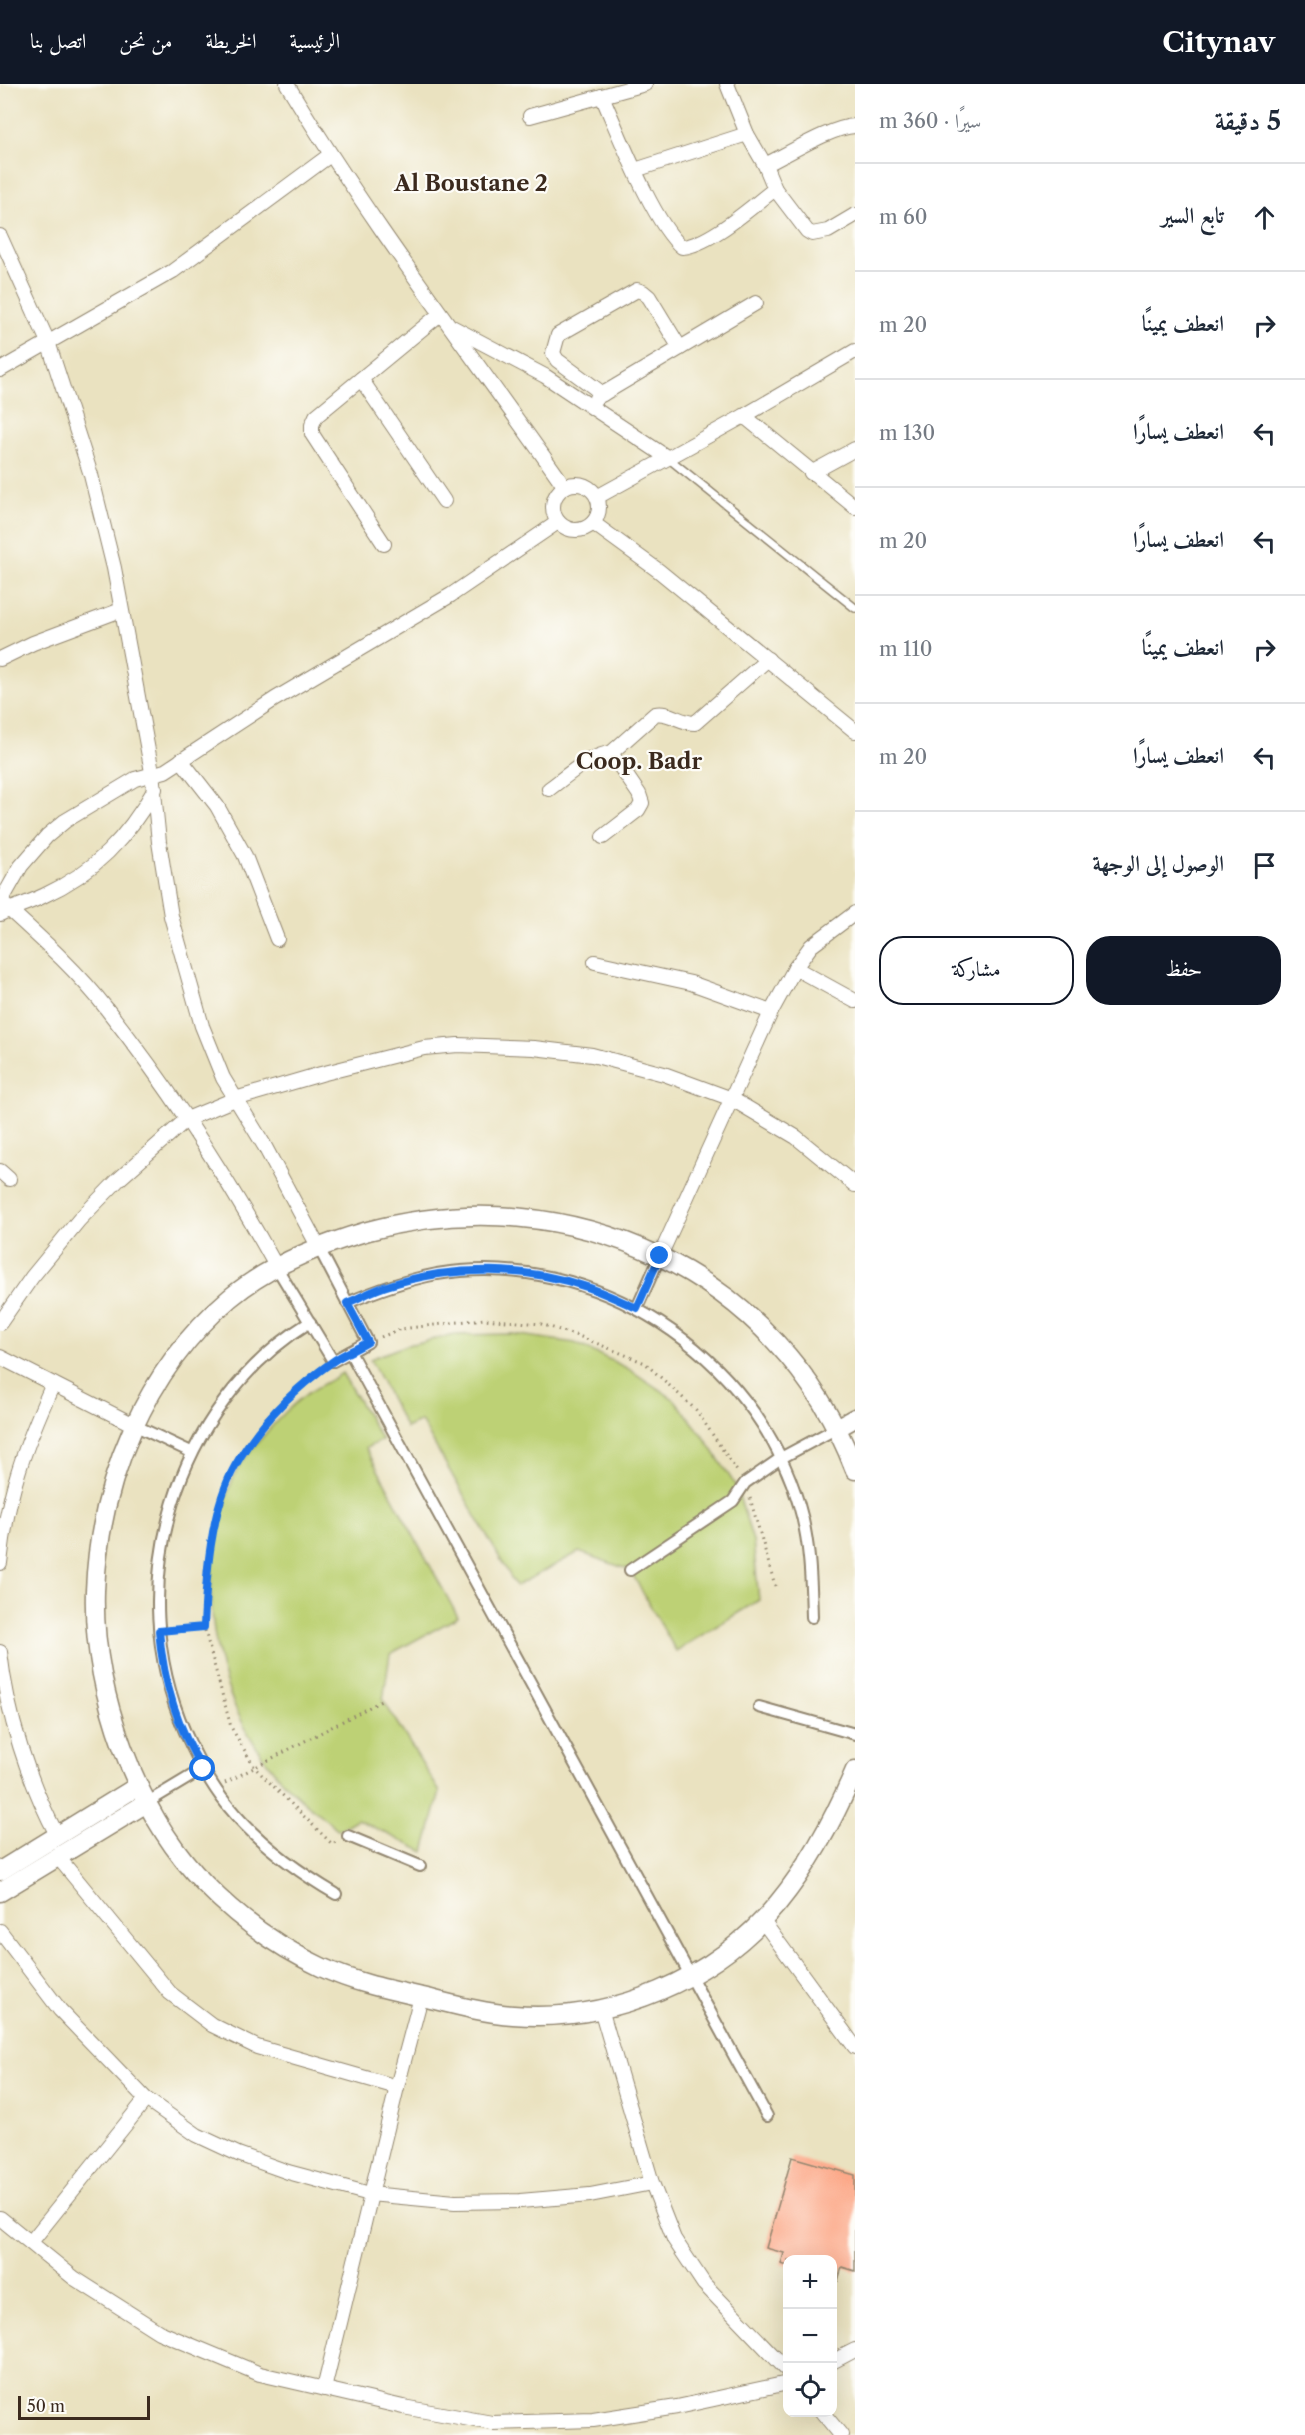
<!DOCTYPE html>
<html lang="ar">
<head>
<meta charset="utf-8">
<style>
	body { margin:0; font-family:"Libre Caslon Text",Amiri,serif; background:#f2f2f3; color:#1f2937; direction:rtl }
	.controls { position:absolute; right:18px; bottom:18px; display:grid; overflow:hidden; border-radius:12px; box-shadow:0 6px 24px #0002 }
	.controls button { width:54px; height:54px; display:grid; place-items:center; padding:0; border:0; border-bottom:2px solid #e0e1e3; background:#fff; color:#1f2937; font:30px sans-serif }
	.scale { position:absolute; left:18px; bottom:15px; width:132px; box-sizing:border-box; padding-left:6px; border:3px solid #3b2a1e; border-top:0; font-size:16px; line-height:21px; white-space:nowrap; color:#3b2a1e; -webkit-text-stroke:4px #fdfcf7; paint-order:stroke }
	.stop { position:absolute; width:18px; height:18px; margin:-14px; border:4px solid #1a73e8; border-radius:50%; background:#fff }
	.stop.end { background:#1a73e8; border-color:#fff; box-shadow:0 2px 6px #0008 }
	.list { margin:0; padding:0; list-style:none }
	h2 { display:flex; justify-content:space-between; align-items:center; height:78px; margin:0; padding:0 24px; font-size:26px }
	h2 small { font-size:20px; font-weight:400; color:#747a83 }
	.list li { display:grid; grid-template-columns:39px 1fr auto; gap:18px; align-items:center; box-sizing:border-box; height:108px; padding:0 24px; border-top:2px solid #e0e1e3 }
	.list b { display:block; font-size:22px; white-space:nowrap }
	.list em { font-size:20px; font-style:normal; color:#747a83 }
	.actions { display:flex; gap:12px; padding:18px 24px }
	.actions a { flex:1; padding:14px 0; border:2px solid #111827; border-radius:24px; text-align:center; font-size:21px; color:#111827 }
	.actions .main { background:#111827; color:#fff }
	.icon { flex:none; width:33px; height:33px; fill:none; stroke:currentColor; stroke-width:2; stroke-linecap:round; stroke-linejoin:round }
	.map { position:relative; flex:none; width:855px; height:2351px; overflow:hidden; direction:ltr }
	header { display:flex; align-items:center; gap:36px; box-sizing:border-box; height:84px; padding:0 30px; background:#111827; color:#fff }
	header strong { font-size:28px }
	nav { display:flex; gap:33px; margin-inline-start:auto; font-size:21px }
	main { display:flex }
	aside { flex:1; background:#fff }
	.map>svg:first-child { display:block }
	.green { fill:#bdd175; stroke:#7c7e4a; stroke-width:1.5 }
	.building { fill:#fca888 }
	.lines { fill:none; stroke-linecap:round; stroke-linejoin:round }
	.service-casing { stroke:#92866f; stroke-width:10 }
	.pedestrian-casing { stroke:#92866f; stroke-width:14 }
	.minor-casing { stroke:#92866f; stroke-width:16 }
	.tertiary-casing { stroke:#92866f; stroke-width:21 }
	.path { stroke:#92866f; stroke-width:3; stroke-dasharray:1.5 4.5; stroke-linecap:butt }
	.service { stroke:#fff; stroke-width:7 }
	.pedestrian { stroke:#fff; stroke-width:10 }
	.minor { stroke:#fff; stroke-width:14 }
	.tertiary { stroke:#fff; stroke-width:18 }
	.route { stroke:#1a73e8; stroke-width:8 }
	.labels { text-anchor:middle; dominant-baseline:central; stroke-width:4.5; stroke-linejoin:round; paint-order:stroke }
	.quarter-label { font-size:22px; font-weight:bold; fill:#3b2a1e; stroke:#fdfcf7 }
</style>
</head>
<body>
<header>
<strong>Citynav</strong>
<nav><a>الرئيسية</a><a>الخريطة</a><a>من نحن</a><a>اتصل بنا</a></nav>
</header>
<main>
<aside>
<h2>5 دقيقة<small>سيرًا · 360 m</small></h2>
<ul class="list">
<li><svg class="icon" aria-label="ahead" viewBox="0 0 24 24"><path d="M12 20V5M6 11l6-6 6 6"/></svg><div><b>تابع السير</b></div><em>60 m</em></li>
<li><svg class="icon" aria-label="right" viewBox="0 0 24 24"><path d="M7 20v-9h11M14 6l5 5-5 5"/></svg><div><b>انعطف يمينًا</b></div><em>20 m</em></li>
<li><svg class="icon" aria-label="left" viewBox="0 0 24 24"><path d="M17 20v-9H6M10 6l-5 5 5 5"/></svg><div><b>انعطف يسارًا</b></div><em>130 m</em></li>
<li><svg class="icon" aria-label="left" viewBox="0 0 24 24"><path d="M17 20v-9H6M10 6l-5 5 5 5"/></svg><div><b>انعطف يسارًا</b></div><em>20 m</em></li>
<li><svg class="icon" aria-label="right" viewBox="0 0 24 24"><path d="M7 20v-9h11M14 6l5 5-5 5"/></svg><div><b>انعطف يمينًا</b></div><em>110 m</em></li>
<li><svg class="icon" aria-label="left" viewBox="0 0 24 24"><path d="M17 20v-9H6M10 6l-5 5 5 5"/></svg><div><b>انعطف يسارًا</b></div><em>20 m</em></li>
<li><svg class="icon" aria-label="arrive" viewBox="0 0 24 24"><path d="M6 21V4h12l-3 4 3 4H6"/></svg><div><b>الوصول إلى الوجهة</b></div></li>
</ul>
<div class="actions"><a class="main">حفظ</a><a>مشاركة</a></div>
</aside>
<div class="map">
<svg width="855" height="2351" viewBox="0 0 855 2351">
	<rect width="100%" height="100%" fill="#fdfcf7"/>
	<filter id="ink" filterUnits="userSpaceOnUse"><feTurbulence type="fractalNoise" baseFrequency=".0167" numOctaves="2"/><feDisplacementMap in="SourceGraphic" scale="12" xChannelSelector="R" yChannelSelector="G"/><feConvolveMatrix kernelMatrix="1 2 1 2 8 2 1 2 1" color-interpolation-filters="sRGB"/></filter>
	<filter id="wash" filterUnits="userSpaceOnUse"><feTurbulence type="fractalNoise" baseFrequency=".008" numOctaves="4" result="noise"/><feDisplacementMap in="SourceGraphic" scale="24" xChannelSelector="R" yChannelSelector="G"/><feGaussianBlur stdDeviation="1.35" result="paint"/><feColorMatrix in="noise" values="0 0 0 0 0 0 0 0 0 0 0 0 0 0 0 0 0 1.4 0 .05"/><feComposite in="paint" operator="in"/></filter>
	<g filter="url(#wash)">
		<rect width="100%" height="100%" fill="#eae2c0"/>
		<g class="green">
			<path d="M513 1250 575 1259 627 1284 675 1316 704 1353 736 1402 753 1457 759 1516 676 1567 630 1486 579 1468 516 1502 421 1337 406 1344 370 1275 407 1261 454 1251Z"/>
			<path d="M342 1289 382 1356 366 1364 458 1533 390 1570 383 1616 440 1708 424 1768 357 1735 339 1746C312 1725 286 1705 266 1677 219 1613 200 1525 218 1448 222 1429 230 1395 241 1379 255 1361 282 1329 300 1315 312 1305 329 1298 342 1289Z"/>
		</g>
		<g id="blocks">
			<path class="building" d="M792 2073 855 2091V2187L842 2183 838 2197 832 2195V2176H788V2182L781 2180 784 2169 766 2164Z"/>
		</g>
	</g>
	<g filter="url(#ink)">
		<use href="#blocks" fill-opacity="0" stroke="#92866f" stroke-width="1.5"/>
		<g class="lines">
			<g class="service-casing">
				<path id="service" d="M668 374 855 524"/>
			</g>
			<g class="pedestrian-casing">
				<g id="pedestrian">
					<path d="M277 1184 333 1277 368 1258 319 1164"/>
					<path d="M347 1219C377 1206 406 1196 437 1190 594 1164 755 1270 799 1421 810 1457 811 1495 812 1533"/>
					<path d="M637 1224 660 1172"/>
					<path d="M310 1238C174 1322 121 1502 185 1648 196 1673 210 1700 228 1722 258 1759 295 1786 336 1810"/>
					<path d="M350 1268 767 2032"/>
					<path d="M134 1341 191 1368"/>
					<path d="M630 1486 733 1417 745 1399 781 1374 837 1344"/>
					<path d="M759 1623 855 1650"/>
					<path d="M148 1718 203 1685"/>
					<path d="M348 1752 420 1782"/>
				</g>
			</g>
			<g class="minor-casing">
				<g id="minor">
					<path d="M287 0C371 140 471 269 565 403"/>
					<path d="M727 0 747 50 765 81 775 105 807 147 812 150 828 147 855 131"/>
					<path d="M602 12C618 48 654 141 682 163 710 161 752 122 775 105"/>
					<path d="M530 32 645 0"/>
					<path d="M765 81C788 70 831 43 855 42"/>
					<path d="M635 86 747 50"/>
					<path d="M0 152 48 258 91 391 114 484 152 688 159 758 171 832 202 942 223 994 264 1061 319 1164"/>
					<path d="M452 243 545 292 668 374"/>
					<path d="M0 286 173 187 330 71"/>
					<path d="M361 295 444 417"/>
					<path d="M603 310 557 276 553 269 558 251 637 206 643 208 649 213 680 264"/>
					<path d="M596 314 756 219"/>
					<path d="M744 332 855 423"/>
					<path d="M811 389 855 365"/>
					<circle cx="576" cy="423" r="23"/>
					<path d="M597 413 744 332 855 267"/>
					<path d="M593 439 659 487 855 647"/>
					<path d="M384 460 312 350V341L316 332 440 230"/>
					<path d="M0 575 33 559 121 526"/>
					<path d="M611 669 655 630C669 627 680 639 695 639L768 575"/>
					<path d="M181 676 217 722 245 772 277 855"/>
					<path d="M549 705C567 692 589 671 611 669L639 710 642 719 638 726 603 753"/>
					<path d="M0 817C37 851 75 884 106 924 171 1006 227 1093 277 1184"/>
					<path d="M0 819 21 782 47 752 65 737 135 695 165 687 275 615 451 511 558 438"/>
					<path d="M0 830C14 823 29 819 43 812 95 788 127 754 155 705"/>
					<path d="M595 878 691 899 771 928"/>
					<path d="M795 884 855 917"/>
					<path d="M0 1087 9 1095"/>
					<path d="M660 1172 771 928 795 884 811 862 855 829"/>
					<path d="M0 1239 32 1193 79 1136 118 1096 187 1035 235 1015 321 990 424 964 458 961 534 964 592 971 664 990 732 1015 796 1053 855 1101"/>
					<path d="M0 1273 134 1341"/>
					<path d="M0 1479C7 1410 25 1362 53 1300"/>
					<path d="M0 1568C7 1631 28 1696 57 1751"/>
					<path d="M58 1773 170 1909 212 1941 257 1963 397 2003"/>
					<path d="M762 1836 855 1963"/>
					<path d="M0 1847 60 1926 146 2015 197 2051 238 2070 288 2088 370 2110 455 2118 520 2117 590 2111 652 2099"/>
					<path d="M601 1925 652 2099 674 2155 704 2200 788 2287"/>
					<path d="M0 2134 74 2194 159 2248 260 2290 403 2323 492 2339 593 2336 677 2323 788 2299"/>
					<path d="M31 2158 146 2015"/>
					<path d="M832 2278 855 2266"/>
					<path d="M324 2305 397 2003 421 1913"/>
					<path d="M822 2328 841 2351"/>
				</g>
			</g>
			<g class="tertiary-casing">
				<g id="tertiary">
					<path d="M837 1344 855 1334"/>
					<path d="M855 1386C780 1189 569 1092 368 1147 320 1161 268 1182 230 1214 145 1286 99 1398 95 1507 92 1605 135 1729 205 1800 238 1834 278 1863 321 1883 355 1899 391 1906 427 1914 455 1921 484 1929 513 1931 612 1939 715 1896 778 1819 811 1779 835 1733 855 1686"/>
					<path d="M0 1787 138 1702"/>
					<path d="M0 1808 148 1718"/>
				</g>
			</g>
			<g class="path">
				<path d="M381 1253 401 1245 484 1235 541 1240 581 1253 645 1279 696 1326 737 1387"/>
				<path d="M323 1286 285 1317 248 1361 234 1384 219 1427 206 1487 204 1543 231 1643 255 1684 332 1760 336 1758"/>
				<path d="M750 1414 776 1505"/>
				<path d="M173 1546 204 1543"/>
				<path d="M225 1699 383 1616"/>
			</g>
			<use href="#service" class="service"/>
			<use href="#pedestrian" class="pedestrian"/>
			<use href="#minor" class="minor"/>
			<use href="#tertiary" class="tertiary"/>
		</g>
	</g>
	<g class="lines" filter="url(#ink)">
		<path class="route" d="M203 1685C177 1644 163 1595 159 1547L204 1543C206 1493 210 1427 235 1382 258 1341 294 1305 332 1278 343 1270 357 1265 368 1258L347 1219C361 1213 375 1205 390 1201 454 1181 527 1182 590 1204 606 1210 621 1217 637 1224L660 1172"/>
	</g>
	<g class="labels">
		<g class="quarter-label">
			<text x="471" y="99">Al Boustane 2</text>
			<text x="639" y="677">Coop. Badr</text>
		</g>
	</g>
</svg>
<div class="controls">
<button>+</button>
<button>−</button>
<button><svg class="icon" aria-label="locate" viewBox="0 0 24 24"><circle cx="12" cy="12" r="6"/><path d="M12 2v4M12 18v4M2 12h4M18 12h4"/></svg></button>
</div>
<div class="scale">50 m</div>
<div class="stop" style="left:203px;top:1685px"></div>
<div class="stop end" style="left:660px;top:1172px"></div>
</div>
</main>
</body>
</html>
